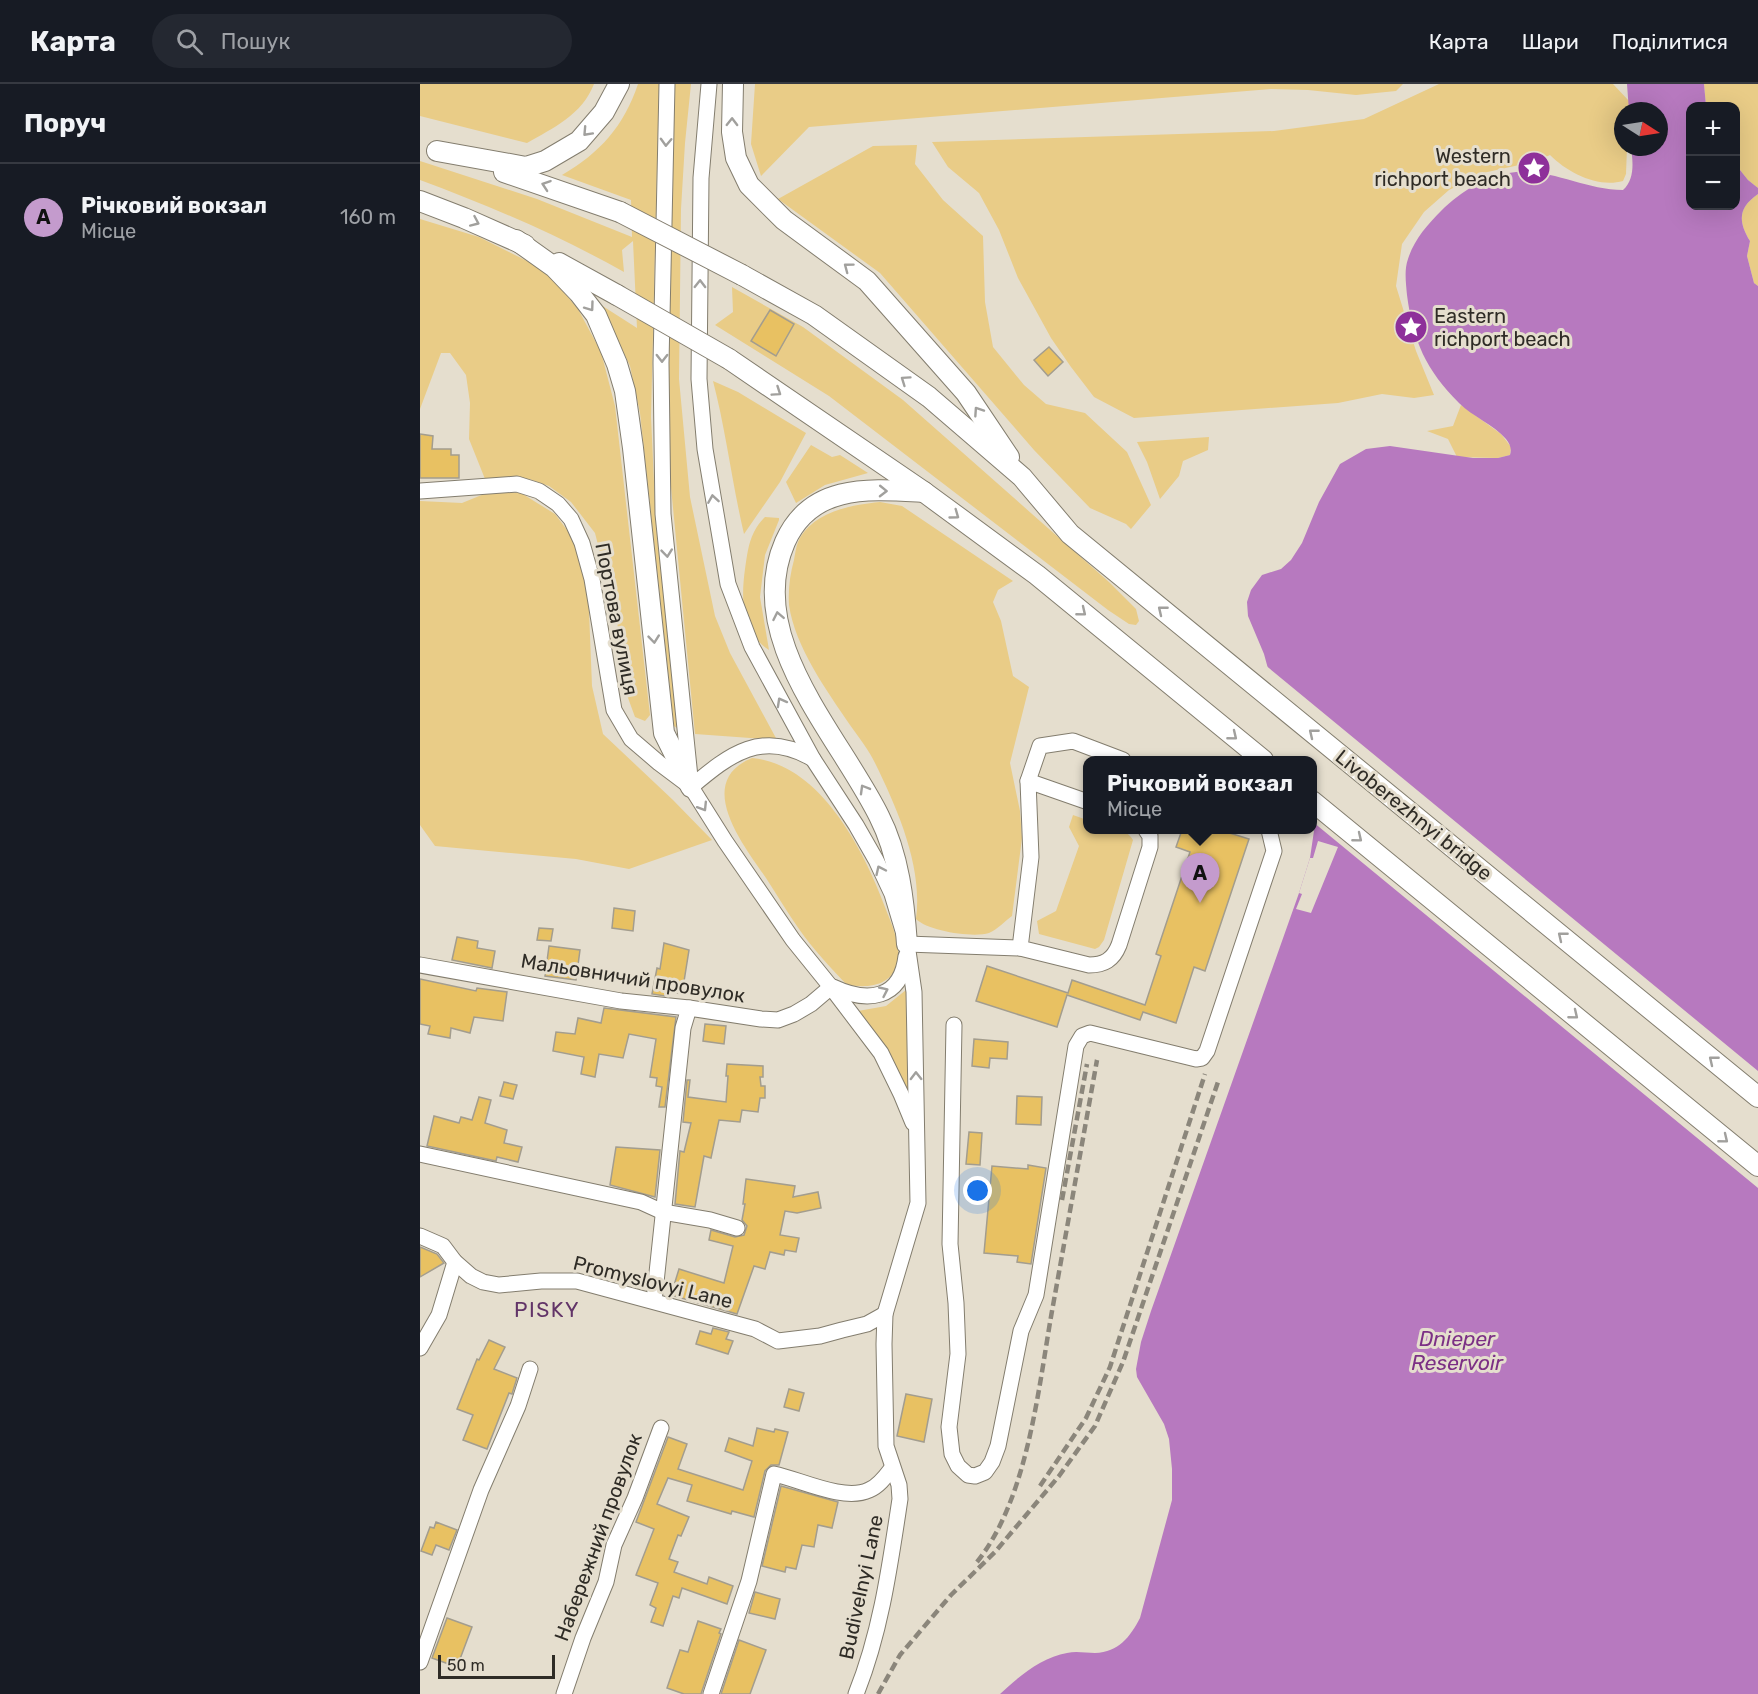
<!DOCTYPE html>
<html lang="uk">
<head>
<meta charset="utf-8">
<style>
	body { margin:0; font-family:Rubik,sans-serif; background:#242831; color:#f1f3f6 }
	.controls { position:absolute; right:18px; top:18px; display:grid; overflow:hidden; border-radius:12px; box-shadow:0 6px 24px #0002 }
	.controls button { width:54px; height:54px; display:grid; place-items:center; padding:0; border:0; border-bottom:2px solid #363941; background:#171b24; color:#f1f3f6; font:30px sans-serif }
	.compass { position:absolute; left:1194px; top:18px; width:54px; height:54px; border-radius:50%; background:#171b24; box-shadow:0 6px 24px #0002; rotate:102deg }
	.scale { position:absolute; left:18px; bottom:15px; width:117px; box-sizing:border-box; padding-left:6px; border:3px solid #2f2c26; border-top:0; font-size:16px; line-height:21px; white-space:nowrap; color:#2f2c26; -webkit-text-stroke:4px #e5dece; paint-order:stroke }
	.you { position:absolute; left:558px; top:1107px; width:21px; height:21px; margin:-15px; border:4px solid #fff; border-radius:50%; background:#1a73e8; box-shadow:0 0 0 9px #1a73e833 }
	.badge { display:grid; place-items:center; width:39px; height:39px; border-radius:50%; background:#c49bcd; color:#111; font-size:20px; font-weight:700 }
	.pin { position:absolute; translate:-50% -50px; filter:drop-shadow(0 2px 3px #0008) }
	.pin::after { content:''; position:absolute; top:32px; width:21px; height:18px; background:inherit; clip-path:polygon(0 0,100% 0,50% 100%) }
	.popup { position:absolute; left:663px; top:672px; width:234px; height:78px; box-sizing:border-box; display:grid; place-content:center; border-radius:12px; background:#171b24; filter:drop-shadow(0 2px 4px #0005); font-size:20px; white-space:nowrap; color:#9ea1a6 }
	.popup b { font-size:22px; color:#f1f3f6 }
	.popup::after { content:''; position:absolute; left:50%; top:100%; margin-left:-12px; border:12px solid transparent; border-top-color:#171b24 }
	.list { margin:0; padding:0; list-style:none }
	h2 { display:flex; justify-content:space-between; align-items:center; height:78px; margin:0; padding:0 24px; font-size:26px }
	h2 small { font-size:20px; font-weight:400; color:#9ea1a6 }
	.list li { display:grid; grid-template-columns:39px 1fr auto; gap:18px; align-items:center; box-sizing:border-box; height:108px; padding:0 24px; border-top:2px solid #363941 }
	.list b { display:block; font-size:22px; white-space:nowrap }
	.list p { margin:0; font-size:20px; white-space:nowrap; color:#9ea1a6 }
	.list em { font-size:20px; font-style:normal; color:#9ea1a6 }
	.icon { flex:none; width:33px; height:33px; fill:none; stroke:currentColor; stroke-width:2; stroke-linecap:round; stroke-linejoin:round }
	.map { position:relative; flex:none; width:1338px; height:1610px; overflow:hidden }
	header { display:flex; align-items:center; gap:36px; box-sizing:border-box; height:84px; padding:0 30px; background:#171b24; border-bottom:2px solid #363941 }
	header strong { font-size:28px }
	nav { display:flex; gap:33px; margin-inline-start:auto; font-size:21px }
	.search { width:420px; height:54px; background:#242831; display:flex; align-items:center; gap:15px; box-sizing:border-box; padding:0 21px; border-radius:33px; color:#9ea1a6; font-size:22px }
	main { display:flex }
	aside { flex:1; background:#171b24 }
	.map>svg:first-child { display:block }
	.green { fill:#e9cc87 }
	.water { fill:#b779bf }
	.pier { fill:#e5dece }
	.building { fill:#e8c162; stroke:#a39d8e; stroke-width:1.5 }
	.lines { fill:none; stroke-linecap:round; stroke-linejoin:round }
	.minor-casing { stroke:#837d6e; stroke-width:17 }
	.major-casing { stroke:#837d6e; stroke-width:22 }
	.minor { stroke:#fff; stroke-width:15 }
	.major { stroke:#fff; stroke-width:20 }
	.rail { stroke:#8b867b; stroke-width:4.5; stroke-dasharray:9 4.5; stroke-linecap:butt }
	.major-bridge-casing { stroke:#837d6e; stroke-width:22; stroke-linecap:butt }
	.major-bridge { stroke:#fff; stroke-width:20 }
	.oneway { stroke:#a1a09d }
	.labels { text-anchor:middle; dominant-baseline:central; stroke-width:6; stroke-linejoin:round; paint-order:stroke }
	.poi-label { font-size:20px; fill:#2f2c26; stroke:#e5dece; text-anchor:end }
	.street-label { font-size:20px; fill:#2f2c26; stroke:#e5dece }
	.neighbourhood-label { font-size:21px; letter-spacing:1.5px; fill:#623468; stroke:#e5dece }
	.water-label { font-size:21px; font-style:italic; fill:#7c3085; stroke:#e5dece }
</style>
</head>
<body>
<header>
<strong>Карта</strong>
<div class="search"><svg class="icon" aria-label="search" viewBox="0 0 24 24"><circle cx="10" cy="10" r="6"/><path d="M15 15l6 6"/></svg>Пошук</div>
<nav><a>Карта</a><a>Шари</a><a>Поділитися</a></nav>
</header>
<main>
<aside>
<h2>Поруч<small></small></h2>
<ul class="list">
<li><span class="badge">A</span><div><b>Річковий вокзал</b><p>Місце</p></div><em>160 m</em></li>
</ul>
</aside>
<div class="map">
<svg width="1338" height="1610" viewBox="0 0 1338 1610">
	<rect width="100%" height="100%" fill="#e5dece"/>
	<g class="green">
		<path d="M0 0H174C162 31 133 44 107 59L0 32Z"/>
		<path d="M218 0H239L231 333 236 442 258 642 257 644 254 642 220 329 210 282 181 221 217 244 213 157 202 166 204 188C138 151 70 122 0 96V77L117 115 212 153 211 116 142 91C180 69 204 42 218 0Z"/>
		<path d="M253 0H271L265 59 261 125 259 295 270 413 295 532 310 569 357 656 275 650 250 393 245 230Z"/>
		<path d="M335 0H983L976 7 936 11 888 6 851 5 389 43 341 92 331 60Z"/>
		<path d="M1019 0H1193L1209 17V27H1203V63H1207L1206 90 1203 97C1178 104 1148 89 1130 71L1117 77 1063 89 1029 106 1004 128 982 160 976 202 996 267 1014 311 994 314 962 310 918 319 714 334 674 313 651 283 631 254 598 194 579 146 559 109 528 83 512 58 854 47 944 35Z"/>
		<path d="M1284 0H1338V104L1328 96 1316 81V22H1286Z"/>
		<path d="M497 61 495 80 523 116 563 152 565 218 573 263 604 301 626 320 665 329 707 368 731 421 711 445 706 440 670 424 614 366 460 189 358 115 453 62Z"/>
		<path d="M1338 110V202L1334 199 1327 172 1330 157C1318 137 1318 124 1338 110Z"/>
		<path d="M0 135 59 153 125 186 158 225 181 268 195 322 230 631 225 637 215 633 204 603 197 536 175 449 151 418 129 402 109 395H65L49 355 50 319 46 291 30 269H21L0 325Z"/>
		<path d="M312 203 383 243 483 316 689 498 716 525 719 537 716 541 709 540 688 526 409 312 295 241 313 228Z"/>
		<path d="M293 297 318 308 386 349 360 398 324 450C312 399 306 347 293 297Z"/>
		<path d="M1041 321 1081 350 1091 363 1090 371 1078 374 1037 373 1028 355 1007 347 1033 342Z"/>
		<path d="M789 353 788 366 763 377 759 392 740 415 727 378 717 358Z"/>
		<path d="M391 361 412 373 420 371 448 389 405 401 376 419 366 398Z"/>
		<path d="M69 408 101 409 135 430 156 458 168 502 172 602 183 650 253 716 292 756 209 785 156 775 15 762 0 741V417L42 419Z"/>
		<path d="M460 418 482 422 593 497 578 506 573 518 581 537 593 592 609 603 590 679 600 727 602 754 592 832C585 837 577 846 569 849 553 854 508 847 496 835 503 783 478 726 455 679 449 666 439 654 430 641 407 607 375 563 369 521 368 506 370 490 374 476 375 470 376 463 378 458 392 428 430 421 460 418Z"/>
		<path d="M345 433 359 434V436L345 471 340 513 349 566C321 548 321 514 325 485 327 472 328 460 334 448 337 442 341 437 345 433Z"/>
		<path d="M332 674C400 680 444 766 465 823 471 839 481 860 478 877 472 903 448 904 427 901 410 883 393 865 379 845 367 828 357 811 346 794 324 762 273 698 332 674Z"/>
		<path d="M653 731 667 736 668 746C682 746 705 741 713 756L684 856 679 863 675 865 619 850 617 837 636 827 659 762 649 743Z"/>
		<path d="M486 906 490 1006 485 1005 470 971 438 927 466 922Z"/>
	</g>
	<path class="water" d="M1207 0H1284L1286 22H1270V122H1316V81L1328 96 1338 104V110C1318 124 1318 137 1330 157L1327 172 1334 199 1338 202V1610H580C598 1593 622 1573 647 1569 656 1567 666 1569 675 1569 699 1568 710 1553 720 1534L752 1416V1385L749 1355 744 1340 717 1293 716 1285 721 1258 731 1227 879 809 890 774 895 740 892 718V676L856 614 844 570 828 532 827 518 831 506 842 491 861 485 871 476 882 459 899 418 920 380 946 365 970 362 1053 374H1078L1090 371C1092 365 1090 360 1086 355 1073 340 1053 333 1039 319 1006 286 993 257 987 211 986 199 984 186 988 175 994 156 1007 141 1021 127 1041 107 1067 91 1096 88 1133 85 1166 106 1203 106 1215 95 1213 78 1211 63H1239V27H1209Z"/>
	<g class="pier">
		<path d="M844 580 1338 987V1104L893 738 892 676H876L853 615Z"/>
		<path d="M898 757 918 763 891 829 876 825 882 810 879 809 890 774H893Z"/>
	</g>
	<g class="building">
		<path d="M350 226 374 240 356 272 331 257Z"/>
		<path d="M629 263 643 278 628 292 614 276Z"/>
		<path d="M0 350 13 352 12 365H31V371H39V394H0Z"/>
		<path d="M762 746H800L829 755 785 887 774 883 756 939 723 928 720 936 647 911 637 943 556 917 567 882 648 909 652 896 725 921 741 872 736 870 770 768 756 763Z"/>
		<path d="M194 824 215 827 213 847 192 844Z"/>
		<path d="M119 844 133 845 131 857 117 856Z"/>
		<path d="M37 853 58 857 57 864 75 867 72 884 32 876Z"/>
		<path d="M244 859 269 866 262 910 245 907V912L232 910 237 884 240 885Z"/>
		<path d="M129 862 160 866 156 896 125 892Z"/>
		<path d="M0 895 56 907 57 904 87 908 83 937 54 933 50 949 31 944 30 954 8 950 10 942 0 940Z"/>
		<path d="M184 924 256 933 245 1023H239L242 1003 236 1002 237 994 230 993 236 955 209 950 203 974 179 970 175 993 161 990 164 973 133 967 136 948 155 950 158 934 181 939Z"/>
		<path d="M285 940 306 942 304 960 283 957Z"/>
		<path d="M554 955 588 958 587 975 570 974 569 984 552 982Z"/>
		<path d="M307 980 343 982V993H340L341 1002H345V1014H340L338 1028 322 1026 320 1038 299 1036 291 1074 284 1072 275 1123 255 1120 260 1067 264 1068 271 1039 263 1038 267 996H270L268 1013 306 1018 308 992H306Z"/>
		<path d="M84 998 97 1001 93 1015 80 1012Z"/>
		<path d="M597 1012 622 1013 621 1041 596 1040Z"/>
		<path d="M59 1013 71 1016 65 1039 87 1046 84 1059 102 1063 98 1078 77 1073 76 1077 7 1062 14 1032 39 1039 41 1033 52 1036Z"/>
		<path d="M549 1048 562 1049 560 1081 546 1080Z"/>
		<path d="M196 1063 240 1066 235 1113 190 1101Z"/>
		<path d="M608 1081 626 1084 611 1180 597 1178 598 1172 564 1169 572 1082 608 1085Z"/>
		<path d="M326 1095 375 1102 373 1113 398 1108 401 1124 377 1129 365 1127 360 1151 379 1154 376 1168 365 1166 364 1171 350 1168 345 1185 334 1182 317 1230 251 1211 259 1185 304 1199 313 1162 289 1156 291 1146 315 1153 324 1151 327 1142 322 1136 325 1120H323Z"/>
		<path d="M0 1163 17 1170 24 1179 0 1193Z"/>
		<path d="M293 1244 309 1248 306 1255 313 1257 308 1270 276 1260 280 1247 291 1250Z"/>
		<path d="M69 1256 85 1263 74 1285 97 1294 92 1310 89 1309 67 1365 43 1356 53 1331 37 1325 57 1275 59 1276Z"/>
		<path d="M369 1305 384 1309 379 1327 364 1323Z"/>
		<path d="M486 1310 512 1315 504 1358 477 1352Z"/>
		<path d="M337 1344 354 1348 355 1345 368 1348 359 1381H351L345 1387 334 1433 312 1427 311 1430 267 1417 272 1401 248 1394 237 1420 269 1433 261 1452 258 1451 249 1475 258 1478 254 1488 287 1500 289 1493 313 1502 307 1520 262 1504 259 1514 253 1512 243 1542 231 1538 236 1524 230 1521 238 1499 216 1491 234 1445 216 1438 248 1353 267 1360 258 1385 323 1406 332 1377 305 1367 309 1354 333 1362Z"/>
		<path d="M361 1402 418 1418 412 1444 398 1441 394 1463 382 1461 376 1485 366 1483 365 1488 342 1482Z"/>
		<path d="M16 1438 37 1446 29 1466 16 1461 12 1471 1 1467 10 1443 14 1444Z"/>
		<path d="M335 1508 360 1515 355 1535 329 1529Z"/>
		<path d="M27 1534 52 1543 37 1583 12 1574Z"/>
		<path d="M278 1537 301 1545 299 1549 301 1550 281 1610H264L247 1604 260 1566 268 1568Z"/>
		<path d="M319 1556 346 1566 330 1610H301Z"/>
	</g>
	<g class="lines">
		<g class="minor-casing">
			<g id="minor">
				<path d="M247 0 241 279 243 430 271 703 305 757 373 856 411 903 461 969 481 1010 493 1039"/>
				<path d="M289 0 281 94 279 295 285 365 308 500 332 563 393 675 436 741 456 776 472 810 487 860 494 908 498 1119 465 1230 464 1260 466 1362 479 1401 480 1415C470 1481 461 1548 436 1610"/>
				<path d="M0 407 97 400 119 407 138 420 151 435 162 459 172 495 194 626 211 655 239 679 271 703C310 670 342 645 393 675"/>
				<path d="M608 697 620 662 653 657 703 676"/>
				<path d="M668 718 608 697 611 773 600 864 669 881C684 881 693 876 699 861L730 763V752L726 746"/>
				<path d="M487 860 600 864"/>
				<path d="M0 881 201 917 269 924 341 935 358 936 374 930 391 920 411 903"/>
				<path d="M413 903C447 919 481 916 486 872"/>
				<path d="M534 941 530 1160 536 1219 538 1270 529 1343 532 1370 538 1382 548 1391 555 1392 565 1388 572 1378 578 1362 601 1247 616 1211 656 962 662 952 670 949 776 975 782 974 787 967 854 767 849 746"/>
				<path d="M0 1070 221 1118 243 1128 290 1136 317 1144"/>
				<path d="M0 1152 23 1162 35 1178 51 1192 63 1198 79 1201 121 1197H157L335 1245 358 1257 400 1252 422 1246 447 1240 465 1230"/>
				<path d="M234 1217 263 944 269 924"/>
				<path d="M0 1264 19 1231 35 1178"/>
				<path d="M0 1578 61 1406 98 1322 110 1285"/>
				<path d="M144 1610 163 1554 186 1498 194 1461 215 1414 241 1344"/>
				<path d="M291 1610 329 1497 354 1390C379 1395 424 1418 449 1406 459 1402 466 1392 472 1384"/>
			</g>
		</g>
		<g class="major-casing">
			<g id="major">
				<path d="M313 0 312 48 316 74 329 101 364 136 447 197 546 309 589 373"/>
				<path d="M17 67 106 83 125 77 159 57 184 28 199 0"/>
				<path d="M84 88 200 128"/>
				<path d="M0 117 44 134 105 161"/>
				<path d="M96 156 134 183 159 209 176 231 197 280 205 307 213 364 244 649 271 703"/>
				<path d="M139 179 197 211"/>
				<path d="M322 191 394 231 509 313 602 393 650 450 1338 1013"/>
				<path d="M309 275 504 408 617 491 843 676"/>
				<path d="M892 717 1338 1082"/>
				<path d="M487 860C484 817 479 771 459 732 419 651 323 554 365 458 391 399 450 405 504 408"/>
			</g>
		</g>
		<use href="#minor" class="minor"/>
		<use href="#major" class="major"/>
		<g class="rail">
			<path d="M642 1116 667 980"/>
			<path d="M620 1402 666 1334 690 1283 785 990"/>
			<path d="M557 1478C608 1414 618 1306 632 1227 647 1144 662 1060 677 976"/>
			<path d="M458 1610 480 1571 531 1511 575 1468 639 1392 675 1342 703 1278 799 995"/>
		</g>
		<g class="major-bridge-casing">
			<g id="major-bridge">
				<path d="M200 128 322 191"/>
				<path d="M197 211 309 275"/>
			</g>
		</g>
		<use href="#major-bridge" class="major-bridge"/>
	</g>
	<defs><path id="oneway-chevron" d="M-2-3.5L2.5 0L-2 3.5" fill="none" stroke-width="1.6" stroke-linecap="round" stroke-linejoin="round" transform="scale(1.5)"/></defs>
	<g class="oneway">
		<use href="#oneway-chevron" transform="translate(312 38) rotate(-89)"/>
		<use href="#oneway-chevron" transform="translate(167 48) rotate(133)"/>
		<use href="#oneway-chevron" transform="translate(246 58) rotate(92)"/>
		<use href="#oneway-chevron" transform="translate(126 101) rotate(-161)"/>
		<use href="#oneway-chevron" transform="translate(55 138) rotate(24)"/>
		<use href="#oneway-chevron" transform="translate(428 183) rotate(-143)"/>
		<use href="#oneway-chevron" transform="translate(280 200) rotate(-89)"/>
		<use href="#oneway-chevron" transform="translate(170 223) rotate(54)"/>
		<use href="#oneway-chevron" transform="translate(242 274) rotate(90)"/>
		<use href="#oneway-chevron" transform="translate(485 296) rotate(-145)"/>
		<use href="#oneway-chevron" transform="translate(357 308) rotate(34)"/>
		<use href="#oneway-chevron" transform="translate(558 327) rotate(-124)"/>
		<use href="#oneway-chevron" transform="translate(463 407) rotate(1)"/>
		<use href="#oneway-chevron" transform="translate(293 415) rotate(-99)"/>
		<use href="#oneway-chevron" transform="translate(535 431) rotate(36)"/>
		<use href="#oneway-chevron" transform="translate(247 469) rotate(84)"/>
		<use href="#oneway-chevron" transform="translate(742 526) rotate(-141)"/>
		<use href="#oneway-chevron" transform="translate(662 528) rotate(39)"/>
		<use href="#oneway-chevron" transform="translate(358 532) rotate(-101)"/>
		<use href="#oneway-chevron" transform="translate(234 555) rotate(84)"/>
		<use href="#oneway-chevron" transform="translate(361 618) rotate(-119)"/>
		<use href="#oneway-chevron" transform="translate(893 649) rotate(-141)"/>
		<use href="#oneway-chevron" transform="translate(813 652) rotate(39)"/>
		<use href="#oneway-chevron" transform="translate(444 705) rotate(-120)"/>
		<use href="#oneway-chevron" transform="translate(283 723) rotate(58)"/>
		<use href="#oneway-chevron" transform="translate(938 754) rotate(39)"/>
		<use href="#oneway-chevron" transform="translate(460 786) rotate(-115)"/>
		<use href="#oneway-chevron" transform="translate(1142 852) rotate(-141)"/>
		<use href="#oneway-chevron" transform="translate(464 907) rotate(-25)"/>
		<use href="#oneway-chevron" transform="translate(1154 931) rotate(39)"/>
		<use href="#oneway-chevron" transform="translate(1293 976) rotate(-141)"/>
		<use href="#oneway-chevron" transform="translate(496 992) rotate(-91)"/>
		<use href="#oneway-chevron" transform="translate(1304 1055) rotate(39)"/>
	</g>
	<defs>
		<g id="sight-disc" transform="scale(1.725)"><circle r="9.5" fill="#8e309a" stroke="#e5dece"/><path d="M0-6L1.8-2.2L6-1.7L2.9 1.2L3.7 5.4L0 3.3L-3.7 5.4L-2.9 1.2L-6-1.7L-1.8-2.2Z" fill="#fff"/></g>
	</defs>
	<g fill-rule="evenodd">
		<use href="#sight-disc" x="1114" y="84"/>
		<use href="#sight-disc" x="991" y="243"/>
	</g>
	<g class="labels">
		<g class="poi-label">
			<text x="1091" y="72">Western<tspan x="1091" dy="23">richport beach</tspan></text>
			<text x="1014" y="232" text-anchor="start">Eastern<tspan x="1014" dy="23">richport beach</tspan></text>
		</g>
		<g class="street-label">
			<text transform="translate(197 535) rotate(79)">Портова вулиця</text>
			<text transform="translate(994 731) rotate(39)">Livoberezhnyi bridge</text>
			<text transform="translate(213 894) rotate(9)">Мальовничий провулок</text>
			<text transform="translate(233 1198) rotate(14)">Promyslovyi Lane</text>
			<text transform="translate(178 1453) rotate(-70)">Набережний провулок</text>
			<text transform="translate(441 1503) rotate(-78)">Budivelnyi Lane</text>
		</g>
		<g class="neighbourhood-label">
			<text x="127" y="1225">PISKY</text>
		</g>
		<g class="water-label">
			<text x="1037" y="1254">Dnieper<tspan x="1037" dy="24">Reservoir</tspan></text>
		</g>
	</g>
</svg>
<div class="controls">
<button>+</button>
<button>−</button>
</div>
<svg class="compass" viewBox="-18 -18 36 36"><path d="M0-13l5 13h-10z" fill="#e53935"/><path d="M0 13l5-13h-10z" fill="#9ea1a6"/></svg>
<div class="scale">50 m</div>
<div class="you"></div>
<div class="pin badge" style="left:780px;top:819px">A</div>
<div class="popup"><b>Річковий вокзал</b>Місце</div>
</div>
</main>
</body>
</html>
